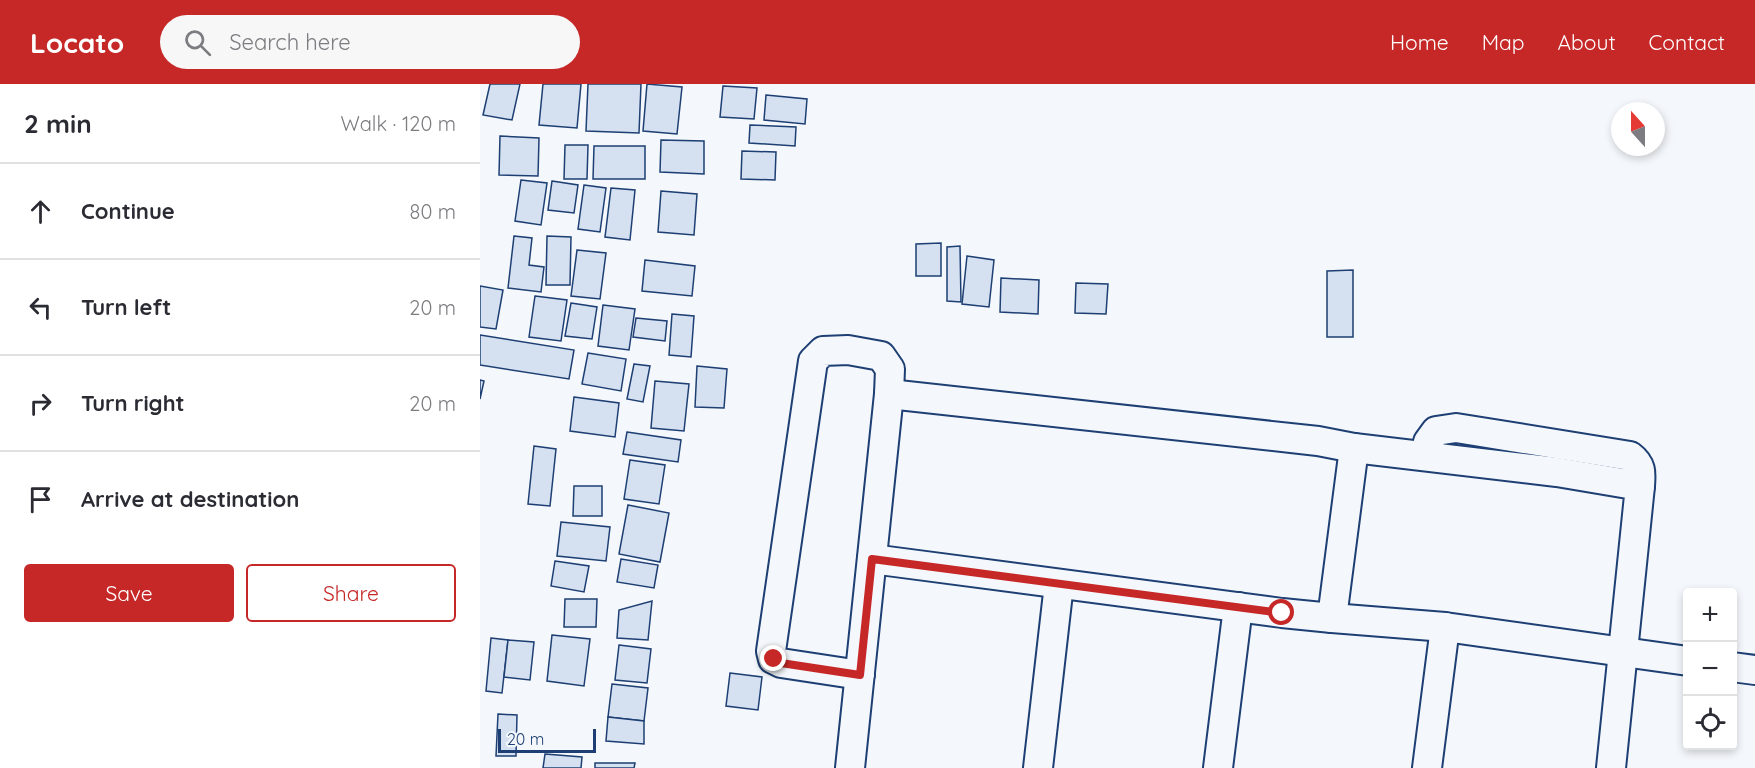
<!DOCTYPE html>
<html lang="en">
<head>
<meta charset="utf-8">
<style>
	body { margin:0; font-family:Quicksand,sans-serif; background:#f7f7f7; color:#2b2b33 }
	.controls { position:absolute; right:18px; bottom:18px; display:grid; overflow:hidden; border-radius:6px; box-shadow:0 3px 9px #0003 }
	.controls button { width:54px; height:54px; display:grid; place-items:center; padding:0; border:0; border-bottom:2px solid #e1e1e2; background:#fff; color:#2b2b33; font:30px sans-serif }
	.compass { position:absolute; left:1131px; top:18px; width:54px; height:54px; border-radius:50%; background:#fff; box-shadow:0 3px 9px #0003; rotate:339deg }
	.scale { position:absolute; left:18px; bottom:15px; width:98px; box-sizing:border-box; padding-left:6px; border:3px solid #1d3f73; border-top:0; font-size:16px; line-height:21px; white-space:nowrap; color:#1d3f73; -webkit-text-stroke:4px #f4f7fb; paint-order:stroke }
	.stop { position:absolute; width:18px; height:18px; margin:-14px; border:4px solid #c62828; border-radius:50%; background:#fff }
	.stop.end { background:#c62828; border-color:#fff; box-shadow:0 2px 6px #0008 }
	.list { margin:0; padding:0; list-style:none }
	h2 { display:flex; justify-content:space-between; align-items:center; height:78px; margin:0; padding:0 24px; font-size:26px }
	h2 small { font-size:20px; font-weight:400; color:#7c7c81 }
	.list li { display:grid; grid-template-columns:39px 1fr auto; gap:18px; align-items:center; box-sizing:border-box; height:96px; padding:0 24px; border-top:2px solid #e1e1e2 }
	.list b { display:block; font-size:22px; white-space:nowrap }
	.list em { font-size:20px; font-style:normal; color:#7c7c81 }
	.actions { display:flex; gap:12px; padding:18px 24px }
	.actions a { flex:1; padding:14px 0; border:2px solid #c62828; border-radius:6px; text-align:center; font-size:21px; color:#c62828 }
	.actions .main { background:#c62828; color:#fff }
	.icon { flex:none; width:33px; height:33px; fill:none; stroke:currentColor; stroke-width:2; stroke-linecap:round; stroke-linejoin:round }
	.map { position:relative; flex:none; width:1275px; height:684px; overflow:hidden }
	header { display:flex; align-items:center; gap:36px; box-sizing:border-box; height:84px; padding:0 30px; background:#c62828; color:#fff }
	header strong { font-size:28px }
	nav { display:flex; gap:33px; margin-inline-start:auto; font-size:21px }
	.search { width:420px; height:54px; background:#f7f7f7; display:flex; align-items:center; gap:15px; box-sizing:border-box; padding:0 21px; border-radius:33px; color:#7c7c81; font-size:22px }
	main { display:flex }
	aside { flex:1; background:#fff }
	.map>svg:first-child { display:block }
	.building { fill:#d5e0f0; stroke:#1d3f73; stroke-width:1.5 }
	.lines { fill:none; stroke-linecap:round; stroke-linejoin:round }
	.street-casing { stroke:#1d3f73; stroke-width:32 }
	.street { stroke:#f4f7fb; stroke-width:28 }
	.route { stroke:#c62828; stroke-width:8 }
</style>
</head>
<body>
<header>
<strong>Locato</strong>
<div class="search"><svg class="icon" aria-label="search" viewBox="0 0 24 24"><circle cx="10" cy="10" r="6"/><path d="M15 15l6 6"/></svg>Search here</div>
<nav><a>Home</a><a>Map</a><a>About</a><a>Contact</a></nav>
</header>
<main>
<aside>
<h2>2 min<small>Walk · 120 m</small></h2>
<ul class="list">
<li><svg class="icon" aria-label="ahead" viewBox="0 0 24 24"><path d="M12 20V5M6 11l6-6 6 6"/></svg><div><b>Continue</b></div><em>80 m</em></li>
<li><svg class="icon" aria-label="left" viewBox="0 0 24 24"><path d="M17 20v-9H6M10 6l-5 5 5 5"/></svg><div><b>Turn left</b></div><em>20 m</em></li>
<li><svg class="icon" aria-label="right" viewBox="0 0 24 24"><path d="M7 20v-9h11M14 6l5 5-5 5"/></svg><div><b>Turn right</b></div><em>20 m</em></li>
<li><svg class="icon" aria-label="arrive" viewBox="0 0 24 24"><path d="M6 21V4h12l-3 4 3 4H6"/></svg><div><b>Arrive at destination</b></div></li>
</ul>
<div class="actions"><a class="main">Save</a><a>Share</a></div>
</aside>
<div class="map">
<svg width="1275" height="684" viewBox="0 0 1275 684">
	<rect width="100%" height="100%" fill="#f4f7fb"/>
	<g class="building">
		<path d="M10 0H40L32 36 3 31Z"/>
		<path d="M63 0H101L97 44 59 41Z"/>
		<path d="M108 0H161L159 49 106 47Z"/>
		<path d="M167 0 202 3 197 50 163 47Z"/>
		<path d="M243 2 277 4 274 35 240 33Z"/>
		<path d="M286 11 327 15 325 40 284 36Z"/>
		<path d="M270 41 316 43 315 62 269 59Z"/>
		<path d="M20 52 59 54 58 92 19 91Z"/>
		<path d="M181 56 224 57V90L180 88Z"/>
		<path d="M85 61H108L107 95H84Z"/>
		<path d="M114 62H165V95H113Z"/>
		<path d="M262 67 296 68 295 96 261 95Z"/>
		<path d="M41 96 67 99 61 141 35 137Z"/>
		<path d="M72 97 98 101 94 129 68 126Z"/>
		<path d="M104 101 126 104 120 148 98 145Z"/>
		<path d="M131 104 155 106 150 156 125 153Z"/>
		<path d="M181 107 217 110 214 151 178 148Z"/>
		<path d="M34 152 52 154 49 181 64 183 61 208 28 204Z"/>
		<path d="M67 152 91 153 90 201H66Z"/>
		<path d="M461 159V192H436V160Z"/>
		<path d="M480 162 481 218 467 217V163Z"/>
		<path d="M97 166 126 169 120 215 91 212Z"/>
		<path d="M487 172 514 176 509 223 482 220Z"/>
		<path d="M165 176 215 182 212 212 162 207Z"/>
		<path d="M873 186V253H847V187Z"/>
		<path d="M521 194 559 196 558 230 520 228Z"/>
		<path d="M596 199 628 200 626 230 595 229Z"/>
		<path d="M0 202 23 206 16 245 0 243Z"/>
		<path d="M55 212 87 216 81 257 49 253Z"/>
		<path d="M91 219 117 223 112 255 85 252Z"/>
		<path d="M123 221 155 225 149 266 118 262Z"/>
		<path d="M192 230 214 232 211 273 189 271Z"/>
		<path d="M156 234 187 237 185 257 153 253Z"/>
		<path d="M0 251 94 266 89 295 0 281Z"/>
		<path d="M108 269 146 275 141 307 102 300Z"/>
		<path d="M154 280 170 282 163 318 147 315Z"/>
		<path d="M217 282 247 285 244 324 215 323Z"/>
		<path d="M0 296 4 297 0 315Z"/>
		<path d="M175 297 209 300 204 347 171 344Z"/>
		<path d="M94 313 139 319 135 353 90 347Z"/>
		<path d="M147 348 201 356 198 378 143 370Z"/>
		<path d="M54 362 76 365 70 422 48 420Z"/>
		<path d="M150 376 185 381 179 420 144 415Z"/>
		<path d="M94 402H122V432H93Z"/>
		<path d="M148 421 189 429 180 478 139 470Z"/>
		<path d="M81 438 130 443 126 477 77 472Z"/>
		<path d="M141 475 178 481 174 504 137 498Z"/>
		<path d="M75 477 109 482 104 508 71 502Z"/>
		<path d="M85 515H117L116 543H84Z"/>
		<path d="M172 517 168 556 137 554 139 526Z"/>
		<path d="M72 551 110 555 104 602 67 597Z"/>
		<path d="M11 554 28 556 22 609 6 607Z"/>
		<path d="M28 556 54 558 50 596 24 593Z"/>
		<path d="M139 561 171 565 167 599 135 596Z"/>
		<path d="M250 589 282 593 278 626 246 622Z"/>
		<path d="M132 600 168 604 164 637 128 633Z"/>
		<path d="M18 630 37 631 36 672H16Z"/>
		<path d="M128 633 164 637V660L126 657Z"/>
		<path d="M65 670 102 673 101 684H63Z"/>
		<path d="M115 679H155L154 684H115Z"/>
	</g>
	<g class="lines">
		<g class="street-casing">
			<g id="street">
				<path d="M874 364 1077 388 1160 402 1131 684"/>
				<path d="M945 372 948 358 956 347 976 344 1150 372C1162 381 1161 389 1160 402"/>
				<path d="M392 475 802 529 852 534 874 364 838 357 409 310"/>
				<path d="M852 534 965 543 1208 577"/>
				<path d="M1252 583 1275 586"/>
				<path d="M370 684C383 559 396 435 409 310L410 285 401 272 368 266 343 267 333 277 291 567 293 575 301 579 380 591"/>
				<path d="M558 684 579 500"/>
				<path d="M738 684 758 523"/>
				<path d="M947 684 965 543"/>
			</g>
		</g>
		<use href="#street" class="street"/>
	</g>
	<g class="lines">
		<path class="route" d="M294 575 301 579 380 591 392 475 802 529"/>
	</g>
</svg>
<div class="controls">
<button>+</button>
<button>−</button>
<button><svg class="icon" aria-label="locate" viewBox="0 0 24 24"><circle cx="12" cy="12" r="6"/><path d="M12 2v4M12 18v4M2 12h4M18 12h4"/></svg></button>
</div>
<svg class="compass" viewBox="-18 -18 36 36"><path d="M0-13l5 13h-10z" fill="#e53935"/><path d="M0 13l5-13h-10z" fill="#7c7c81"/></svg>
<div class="scale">20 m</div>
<div class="stop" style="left:802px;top:529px"></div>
<div class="stop end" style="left:294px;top:575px"></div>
</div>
</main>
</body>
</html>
